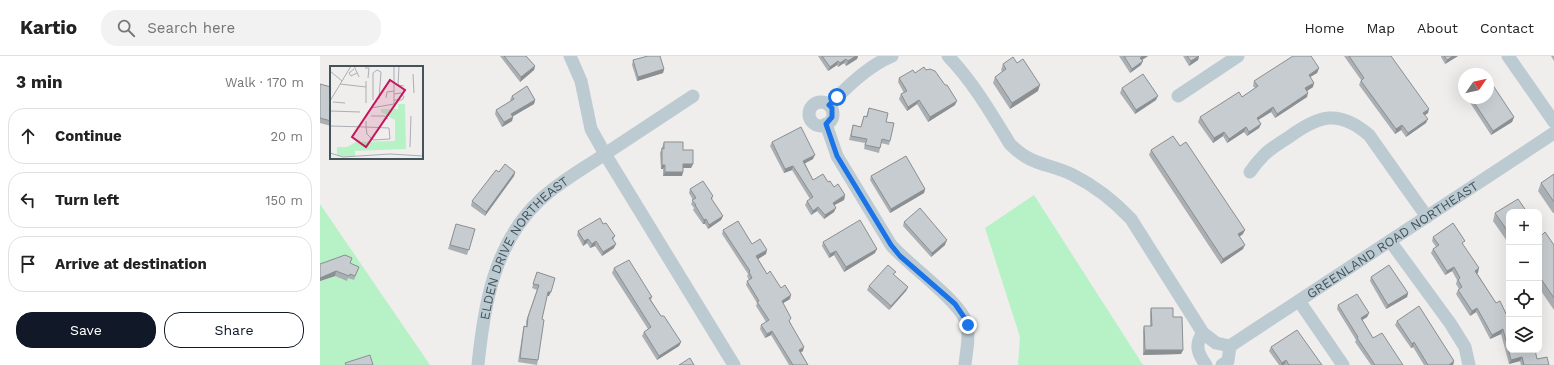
<!DOCTYPE html>
<html lang="en">
<head>
<meta charset="utf-8">
<style>
	body { margin:0; font-family:"Work Sans",sans-serif; background:#f2f2f2; color:#222 }
	.controls { position:absolute; right:12px; bottom:12px; display:grid; overflow:hidden; border-radius:8px; box-shadow:0 4px 16px #0002 }
	.controls button { width:36px; height:36px; display:grid; place-items:center; padding:0; border:0; border-bottom:1px solid #e0e0e0; background:#fff; color:#222; font:20px sans-serif }
	.compass { position:absolute; left:1138px; top:12px; width:36px; height:36px; border-radius:50%; background:#fff; box-shadow:0 4px 16px #0002; rotate:56deg }
	.stop { position:absolute; width:12px; height:12px; margin:-9px; border:3px solid #1a73e8; border-radius:50%; background:#fff }
	.stop.end { background:#1a73e8; border-color:#fff; box-shadow:0 1px 4px #0008 }
	.list { margin:0; padding:0; list-style:none }
	h2 { display:flex; justify-content:space-between; align-items:center; height:52px; margin:0; padding:0 16px; font-size:17px }
	h2 small { font-size:13px; font-weight:400; color:#767676 }
	.list li { display:grid; grid-template-columns:26px 1fr auto; gap:12px; align-items:center; box-sizing:border-box; height:56px; margin:0 8px 8px; padding:0 8px; border:1px solid #e0e0e0; border-radius:16px }
	.list b { display:block; font-size:15px; white-space:nowrap }
	.list em { font-size:13px; font-style:normal; color:#767676 }
	.actions { display:flex; gap:8px; padding:12px 16px }
	.actions a { flex:1; padding:9px 0; border:1px solid #111827; border-radius:16px; text-align:center; font-size:14px; color:#111827 }
	.actions .main { background:#111827; color:#fff }
	.icon { flex:none; width:22px; height:22px; fill:none; stroke:currentColor; stroke-width:2; stroke-linecap:round; stroke-linejoin:round }
	.map { position:relative; flex:none; width:1234px; height:309px; overflow:hidden }
	header { display:flex; align-items:center; gap:24px; box-sizing:border-box; height:56px; padding:0 20px; background:#fff; border-bottom:1px solid #e0e0e0 }
	header strong { font-size:19px }
	nav { display:flex; gap:22px; margin-inline-start:auto; font-size:14px }
	.search { width:280px; height:36px; background:#f2f2f2; display:flex; align-items:center; gap:10px; box-sizing:border-box; padding:0 14px; border-radius:16px; color:#767676; font-size:15px }
	main { display:flex }
	aside { flex:1; background:#fff }
	.map>svg:first-child { display:block }
	.green { fill:#b7f2c6 }
	.lines { fill:none; stroke-linecap:round; stroke-linejoin:round }
	.street { stroke:#bccad1; stroke-width:13 }
	.wall { fill:#aaafb3 }
	.shaded-wall { fill:#8b8f92 }
	.building { fill:#c6ccd0; stroke:#8b8f92 }
	.route { stroke:#1a73e8; stroke-width:5 }
	.labels { text-anchor:middle; dominant-baseline:central; stroke-width:3; stroke-linejoin:round; paint-order:stroke }
	.street-label { font-size:13px; fill:#44535c; stroke:#fff }
	.inset-road { fill:none; stroke:#abafb3; stroke-width:1 }
	.view { fill:#c2185b; fill-opacity:0.15; stroke:#c2185b; stroke-width:2 }
	.inset-edge { fill:none; stroke:#44535c; stroke-width:2 }
</style>
</head>
<body>
<header>
<strong>Kartio</strong>
<div class="search"><svg class="icon" aria-label="search" viewBox="0 0 24 24"><circle cx="10" cy="10" r="6"/><path d="M15 15l6 6"/></svg>Search here</div>
<nav><a>Home</a><a>Map</a><a>About</a><a>Contact</a></nav>
</header>
<main>
<aside>
<h2>3 min<small>Walk · 170 m</small></h2>
<ul class="list">
<li><svg class="icon" aria-label="ahead" viewBox="0 0 24 24"><path d="M12 20V5M6 11l6-6 6 6"/></svg><div><b>Continue</b></div><em>20 m</em></li>
<li><svg class="icon" aria-label="left" viewBox="0 0 24 24"><path d="M17 20v-9H6M10 6l-5 5 5 5"/></svg><div><b>Turn left</b></div><em>150 m</em></li>
<li><svg class="icon" aria-label="arrive" viewBox="0 0 24 24"><path d="M6 21V4h12l-3 4 3 4H6"/></svg><div><b>Arrive at destination</b></div></li>
</ul>
<div class="actions"><a class="main">Save</a><a>Share</a></div>
</aside>
<div class="map">
<svg width="1234" height="309" viewBox="0 0 1234 309">
	<rect width="100%" height="100%" fill="#f0eded"/>
	<g class="green">
		<path d="M714 139 823 309H698L700 281 665 172Z"/>
		<path d="M0 148 110 309H0Z"/>
	</g>
	<g class="lines">
		<g class="street">
			<path d="M250 0 261 25 271 73 285 98 373 40"/>
			<path d="M628 0C653 26 671 57 690 88 711 110 729 107 753 119 775 130 794 145 811 163L883 277 896 287 910 290"/>
			<path d="M1188 0 1234 66"/>
			<path d="M858 40 918 0"/>
			<circle cx="501" cy="58" r="12"/>
			<path d="M509 49C527 31 548 10 572 0"/>
			<path d="M506 68 517 100 571 189C588 209 643 247 647 269 650 282 646 296 645 309"/>
			<path d="M930 116C934 110 939 104 944 99 951 92 961 86 969 81 999 59 1019 53 1049 79L1107 161"/>
			<path d="M1070 185 1130 267 1145 291 1149 309"/>
			<path d="M979 245 1023 309"/>
			<path d="M883 277C874 289 878 298 886 309"/>
			<path id="s1" d="M910 290 1234 77"/>
			<path id="s2" d="M158 309C164 249 174 187 220 144 239 126 263 113 285 98L414 309"/>
			<path d="M902 309 908 305 910 290"/>
		</g>
	</g>
	<g class="wall">
		<path d="M180 0H206L215 10 214 14 200 26Z"/>
		<path d="M498 0H538L537 3 526 10 524 7 518 11 517 9 508 15Z"/>
		<path d="M799 0H828L822 4 821 9 810 17Z"/>
		<path d="M863 0H879L878 4 869 10Z"/>
		<path d="M1024 0H1071L1108 57 1105 59 1106 67 1086 81 1081 74 1075 78 1039 29 1041 24Z"/>
		<path d="M1121 0H1138L1125 8 1121 1Z"/>
		<path d="M1231 0H1234V5Z"/>
		<path d="M313 4 344 13 343 17 317 25 312 9Z"/>
		<path d="M697 7 718 35 690 53 673 27 675 21 682 16 681 14 683 8Z"/>
		<path d="M999 12 997 17 990 21 993 31 987 35V41L955 62 951 56 938 64 941 68 939 72 927 80 924 76 907 87 903 80 893 87 878 66 880 61 922 41 935 32 933 30 934 25Z"/>
		<path d="M606 14 635 49 608 66 597 48 587 55 579 43 581 38 584 37 578 26 579 22Z"/>
		<path d="M0 28 11 31V70L0 67Z"/>
		<path d="M1144 30V38L1142 35Z"/>
		<path d="M802 32 836 44 815 58 800 37Z"/>
		<path d="M192 40 215 44 214 48 193 60 192 65 182 71 175 58 176 54 191 45 190 44Z"/>
		<path d="M1147 42H1168L1194 61 1192 66 1171 79Z"/>
		<path d="M549 52 566 66 570 85 569 89 561 87 559 97 544 93 545 87 529 84 533 69 541 71 544 60 546 61Z"/>
		<path d="M344 86 363 94 373 108 371 112H363L362 120H343V113H341L340 97Z"/>
		<path d="M452 86 493 103 485 107 493 124 508 126 525 139 524 144 514 149V156L504 163 497 155 491 159 485 149 487 145 490 143 472 114 464 117 450 90Z"/>
		<path d="M860 90 923 178 919 181 923 193 901 208 829 99 831 94Z"/>
		<path d="M179 116H195L194 120 165 160 151 150 152 145Z"/>
		<path d="M1234 118V157H1233L1218 135 1221 127Z"/>
		<path d="M551 120 605 133 604 137 570 157 550 124Z"/>
		<path d="M370 133 393 140 392 144 403 160 401 164 388 173 385 168H383L373 154 374 152 371 148 373 144 369 137Z"/>
		<path d="M1189 156V188L1173 165 1175 157Z"/>
		<path d="M584 166 625 189 611 201 583 170Z"/>
		<path d="M283 168 295 180 293 184 294 192 282 200 275 190 270 192 267 187 263 190 257 179 258 175Z"/>
		<path d="M135 172 155 173 147 199 128 193Z"/>
		<path d="M403 174 432 188 446 198 438 203 447 218 461 232 470 243 463 247 470 266 483 295 481 296 488 309H469L451 279 445 282 440 273 441 269 446 266 436 250 437 247 426 229 427 225 429 224 427 220 428 218 402 178Z"/>
		<path d="M1219 175 1222 179 1234 189V254L1219 232Z"/>
		<path d="M1113 181 1143 189 1158 217H1157L1176 247 1189 294 1217 303 1229 309H1201L1200 305 1189 308 1181 278 1170 283 1156 256 1150 260 1136 238 1138 234 1139 233 1136 228 1137 224 1132 215 1125 219 1111 197 1113 193 1116 191 1112 185Z"/>
		<path d="M503 186 555 197 524 216 514 199 509 202 502 190Z"/>
		<path d="M0 208H30L39 211 34 224 28 222 27 225 15 220 0 225Z"/>
		<path d="M294 212 332 241 331 244 341 260 361 286 359 290 337 304 322 280 324 276 328 273 292 217Z"/>
		<path d="M217 216 229 240H227L222 263 218 304 217 309 198 306 203 274 204 270H206V265L217 234 212 232Z"/>
		<path d="M574 219 588 231 586 235 569 254 547 234 549 230Z"/>
		<path d="M1051 221 1088 237 1087 241 1066 253 1050 225Z"/>
		<path d="M1018 249 1049 257 1047 261 1042 264 1053 282 1083 309H1051L1035 286 1036 284 1017 253Z"/>
		<path d="M831 252 853 261 863 294 861 298 823 299V274L824 270H830V256Z"/>
		<path d="M1077 265 1134 305 1133 309H1104L1093 291 1091 292 1075 269Z"/>
		<path d="M951 291 1002 309H959L949 295Z"/>
	</g>
	<g class="shaded-wall">
		<path d="M536 0H538L537 3 526 10 528 5Z"/>
		<path d="M823 0H828L819 6 820 2Z"/>
		<path d="M879 0 878 4 869 10 871 5Z"/>
		<path d="M1133 0H1138L1125 8 1127 4Z"/>
		<path d="M526 3 524 7 518 11 520 7Z"/>
		<path d="M518 5 517 9 508 15 510 11Z"/>
		<path d="M823 5 821 9 810 17 812 13Z"/>
		<path d="M215 10 214 14 200 26 201 21Z"/>
		<path d="M999 12 997 17 987 23 989 19Z"/>
		<path d="M344 13 343 17 317 25 318 21Z"/>
		<path d="M994 27 993 31 984 37 985 32Z"/>
		<path d="M720 29 718 35 690 53 692 47Z"/>
		<path d="M988 37 987 41 955 62 957 58Z"/>
		<path d="M838 40 836 44 815 58 816 54Z"/>
		<path d="M215 44 214 48 190 62 191 58Z"/>
		<path d="M599 44 597 48 587 55 588 51Z"/>
		<path d="M637 45 635 49 608 66 610 61Z"/>
		<path d="M953 51 951 56 935 66 937 62Z"/>
		<path d="M1109 53 1108 57 1102 61 1103 57Z"/>
		<path d="M193 61 192 65 182 71 184 66Z"/>
		<path d="M1194 61 1192 66 1171 79 1173 75Z"/>
		<path d="M1108 63 1106 67 1086 81 1088 77Z"/>
		<path d="M941 68 939 72 927 80 929 76Z"/>
		<path d="M1082 69 1081 74 1075 78 1076 73Z"/>
		<path d="M926 71 924 76 907 87 909 83Z"/>
		<path d="M904 76 903 80 893 87 894 82Z"/>
		<path d="M495 99 493 103 482 109 483 105Z"/>
		<path d="M363 108H373L371 112H362Z"/>
		<path d="M342 109H345L343 113H341Z"/>
		<path d="M473 110 472 114 464 117 465 113Z"/>
		<path d="M195 116 194 120 165 160 166 156Z"/>
		<path d="M345 116H363L362 120H343Z"/>
		<path d="M605 133 604 137 570 157 571 153Z"/>
		<path d="M525 139 524 144 511 151 513 147Z"/>
		<path d="M498 151 497 155 491 159 493 155Z"/>
		<path d="M516 152 514 156 504 163 505 159Z"/>
		<path d="M403 160 401 164 388 173 389 169Z"/>
		<path d="M386 163 385 168H383L384 164Z"/>
		<path d="M925 174 923 178 916 183 918 178Z"/>
		<path d="M268 183 267 187 263 190 264 185Z"/>
		<path d="M627 184 625 189 611 201 612 197Z"/>
		<path d="M276 185 275 190 270 192 272 188Z"/>
		<path d="M296 188 294 192 282 200 283 196Z"/>
		<path d="M925 189 923 193 901 208 903 203Z"/>
		<path d="M557 193 555 197 524 216 526 211Z"/>
		<path d="M447 194 446 198 435 205 436 200Z"/>
		<path d="M516 195 514 199 509 202 510 198Z"/>
		<path d="M1134 211 1132 215 1125 219 1127 215Z"/>
		<path d="M1159 212 1158 217 1154 219 1155 215Z"/>
		<path d="M16 215 15 220 0 225V222Z"/>
		<path d="M588 231 586 235 569 254 571 250Z"/>
		<path d="M228 236H231L229 240H227Z"/>
		<path d="M1088 237 1087 241 1066 253 1068 249Z"/>
		<path d="M471 239 470 243 460 249 462 245Z"/>
		<path d="M1157 252 1156 256 1150 260 1152 255Z"/>
		<path d="M1049 257 1047 261 1039 266 1041 262Z"/>
		<path d="M1183 273 1181 278 1170 283 1172 279Z"/>
		<path d="M452 275 451 279 445 282 447 278Z"/>
		<path d="M361 286 359 290 337 304 339 300Z"/>
		<path d="M1094 286 1093 291 1091 292 1092 288Z"/>
		<path d="M484 291 483 295 478 298 479 294Z"/>
		<path d="M825 294H863L861 298 823 299Z"/>
		<path d="M1202 301 1200 305 1189 308 1191 304Z"/>
		<path d="M966 304 964 309H961L962 307Z"/>
		<path d="M1134 305 1133 309H1129Z"/>
	</g>
	<g class="building">
		<path d="M184 0H206L215 10 201 21Z"/>
		<path d="M328 0H340L344 13 318 21 313 4Z"/>
		<path d="M502 0H536L528 5 526 3 520 7 518 5 510 11Z"/>
		<path d="M804 0H823L820 2 823 5 812 13Z"/>
		<path d="M867 0H879L871 5Z"/>
		<path d="M973 0H991L999 12 989 19 994 27 985 32 988 37 957 58 953 51 937 62 941 68 929 76 926 71 909 83 904 76 894 82 880 61 919 36 922 41 938 30 934 25Z"/>
		<path d="M1029 0H1071L1109 53 1103 57 1108 63 1088 77 1082 69 1076 73 1041 25 1044 22Z"/>
		<path d="M1124 0H1133L1127 4Z"/>
		<path d="M693 1 697 7 703 3 720 29 692 47 675 21 686 13 683 8Z"/>
		<path d="M604 11 606 14 610 13 615 15 625 29H627L637 45 610 61 599 44 588 51 581 38 587 35 579 22 593 14 595 17Z"/>
		<path d="M823 18 838 40 816 54 802 32Z"/>
		<path d="M1168 22 1194 61 1173 75 1151 42H1168Z"/>
		<path d="M0 28 11 31V65L0 62Z"/>
		<path d="M207 30 215 44 191 58 193 61 184 66 176 54 194 43 192 40Z"/>
		<path d="M549 52 568 57 566 66 574 67 570 85 562 83 560 92 545 89 547 83 531 80 533 69 541 71 544 60 547 61Z"/>
		<path d="M481 71 495 99 483 105 493 124 503 118 508 126 510 125 514 131 518 128 525 139 513 147 516 152 505 159 498 151 493 155 487 145 493 141 473 110 465 113 452 86Z"/>
		<path d="M853 80 860 90 866 86 925 174 918 178 925 189 903 203 831 94Z"/>
		<path d="M344 86H363V94H373V108H363V116H345V109H342V92L344 93Z"/>
		<path d="M586 100 605 133 571 153 551 120Z"/>
		<path d="M185 108 195 116 166 156 152 145 176 114 179 116Z"/>
		<path d="M1234 118V146L1221 127Z"/>
		<path d="M383 125 393 140 391 142 403 160 389 169 386 163 384 164 375 149H376L372 144 376 142 370 133Z"/>
		<path d="M1198 143 1207 156H1189V177L1175 157Z"/>
		<path d="M600 152 627 184 612 197 584 166Z"/>
		<path d="M280 162 283 168 286 167 295 180 292 182 296 188 283 196 276 185 272 188 268 183 264 185 258 175Z"/>
		<path d="M540 164 557 193 526 211 516 195 510 198 503 186Z"/>
		<path d="M418 165 432 188 440 183 447 194 436 200 447 218 450 215 461 232 465 229 471 239 462 245 471 262 469 265 484 291 479 294 488 309H473L452 275 447 278 441 269 449 264 437 246 439 245 427 225 432 222 429 216 430 215 403 174Z"/>
		<path d="M1133 167 1145 185 1142 187 1159 212 1155 215 1176 247 1180 245 1189 264V294H1215L1217 303 1227 301 1229 309H1204L1202 301 1191 304 1183 273 1172 279 1157 252 1152 255 1138 234 1142 231 1138 224 1140 222 1134 211 1127 215 1113 193 1119 189 1113 181Z"/>
		<path d="M136 168 155 173 149 194 130 189Z"/>
		<path d="M1219 175 1222 179 1225 176 1234 189V242L1219 220Z"/>
		<path d="M25 199 32 202 30 207 39 211 35 220 30 218 29 220 16 215 0 222V208Z"/>
		<path d="M309 204 332 241 329 242 341 260H344L361 286 339 300 324 276 331 271 294 212Z"/>
		<path d="M568 209 576 216 573 218 588 231 571 250 549 230Z"/>
		<path d="M1069 209 1088 237 1068 249 1051 221Z"/>
		<path d="M217 216 235 222 231 236H228L222 263 224 264 218 304 200 302 204 270 207 271 208 261 219 229 213 228Z"/>
		<path d="M1037 238 1049 257 1041 262 1053 282 1062 277 1083 309H1055L1037 282 1038 281 1018 249Z"/>
		<path d="M1099 250 1134 305 1129 309H1108L1094 286 1092 288 1077 265Z"/>
		<path d="M831 252H853V261H862L863 294H825L824 270H832Z"/>
		<path d="M977 274 1002 309H969L966 304 962 307 951 291Z"/>
		<path d="M50 299 53 309H26L25 307Z"/>
		<path d="M370 302 374 309H359Z"/>
	</g>
	<g class="lines">
		<path class="route" d="M517 41 509 49 512 52V61L506 68 517 100 571 189 580 200 635 248 646 264 648 269"/>
	</g>
	<g class="labels">
		<g class="street-label">
			<text stroke="none"><textPath href="#s1" startOffset="194">GREENLAND ROAD NORTHEAST</textPath></text>
			<text stroke="none"><textPath href="#s2" startOffset="130">ELDEN DRIVE NORTHEAST</textPath></text>
		</g>
	</g>
	<g transform="translate(10 10)">
		<rect width="93" height="93" fill="#f0eded"/>
		<path d="M68 38H75L76 83 25 85V91L7 90V81H17L26 76 65 75V54L51 46V43H68Z" fill="#b7f2c6"/>
		<path class="inset-road" d="M24 0 29 11M69 0 68 19 74 20M35 2H39L38 12M24 3 19 7 21 10 27 7M0 5 12 15M83 8 84 27M10 18 36 21M56 32 57 26 64 25M43 34V7L47 4 51 6 49 33M64 34H72L74 31 71 27 64 28M0 35 21 0M3 36 15 37M36 37V15M64 38V0M41 42 64 38M0 45 30 46M41 50H54L58 53M0 60 36 61V55M36 61 59 62 60 73 43 74 37 68ZM80 81 81 50M0 87 13 91 60 88 93 90"/>
		<path class="view" d="M60 14 75 24 36 81 22 71Z"/>
		<rect width="93" height="93" class="inset-edge"/>
	</g>
</svg>
<div class="controls">
<button>+</button>
<button>−</button>
<button><svg class="icon" aria-label="locate" viewBox="0 0 24 24"><circle cx="12" cy="12" r="6"/><path d="M12 2v4M12 18v4M2 12h4M18 12h4"/></svg></button>
<button><svg class="icon" aria-label="layers" viewBox="0 0 24 24"><path d="M12 4l9 5-9 5-9-5zM3 14l9 5 9-5"/></svg></button>
</div>
<svg class="compass" viewBox="-18 -18 36 36"><path d="M0-13l5 13h-10z" fill="#e53935"/><path d="M0 13l5-13h-10z" fill="#767676"/></svg>
<div class="stop" style="left:517px;top:41px"></div>
<div class="stop end" style="left:648px;top:269px"></div>
</div>
</main>
</body>
</html>
